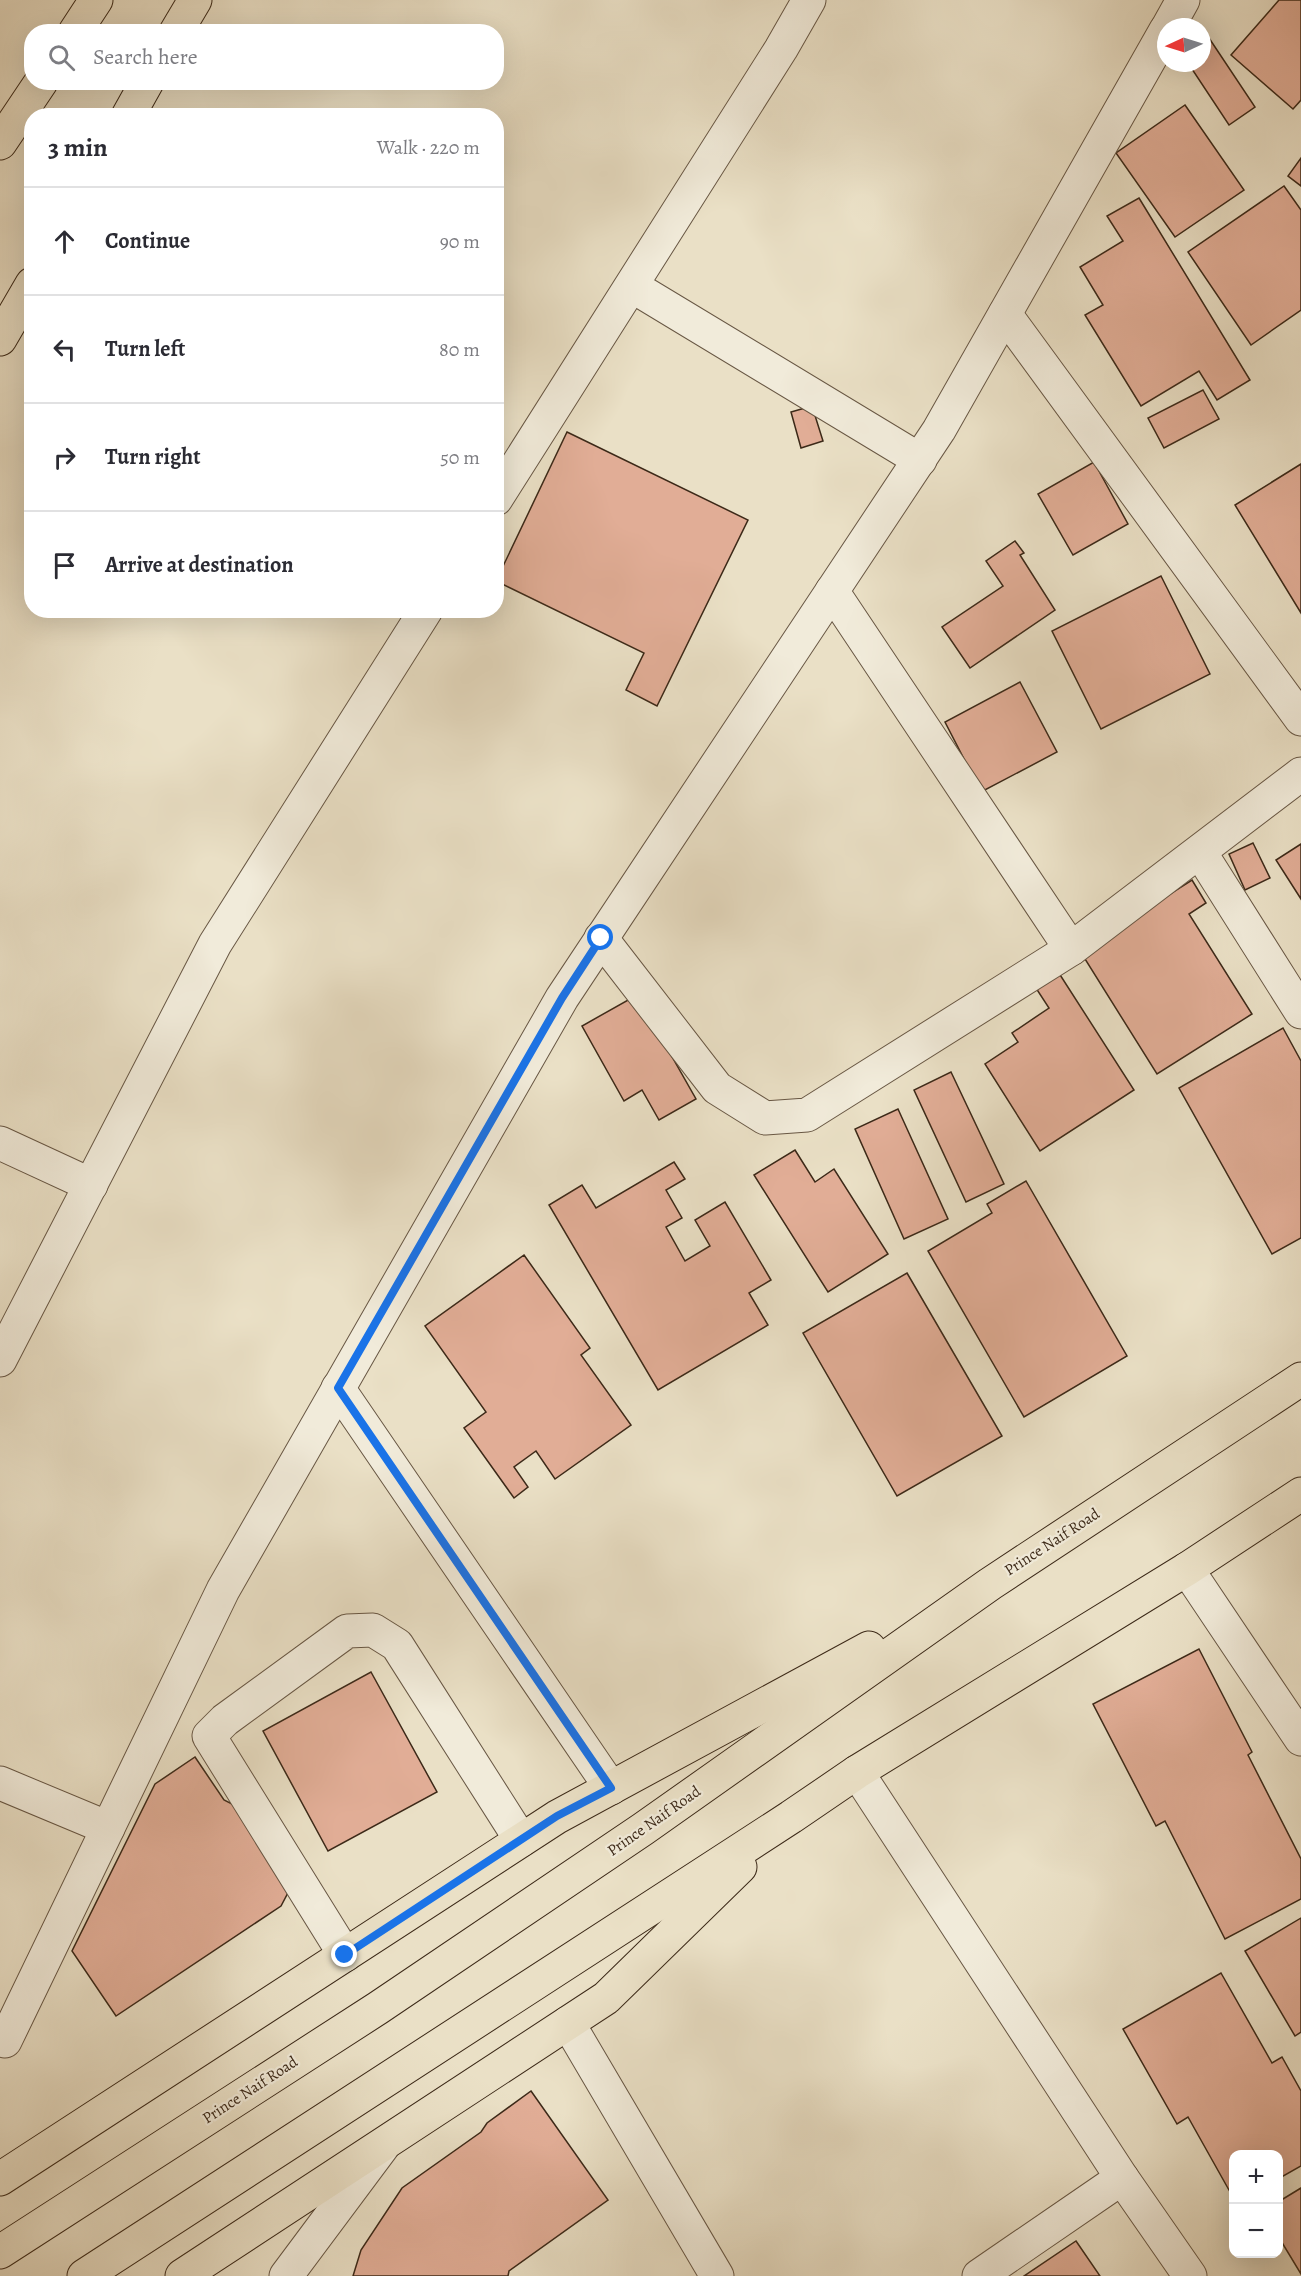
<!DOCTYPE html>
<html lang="en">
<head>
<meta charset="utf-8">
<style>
	body { margin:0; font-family:Alegreya,serif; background:#f2f2f3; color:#2b2b33 }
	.controls { position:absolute; right:18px; bottom:18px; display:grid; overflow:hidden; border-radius:12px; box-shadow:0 6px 24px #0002 }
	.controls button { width:54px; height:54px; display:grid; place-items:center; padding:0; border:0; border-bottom:2px solid #e1e1e2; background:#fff; color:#2b2b33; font:30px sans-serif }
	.compass { position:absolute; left:1157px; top:18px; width:54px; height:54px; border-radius:50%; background:#fff; box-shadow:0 6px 24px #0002; rotate:266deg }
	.stop { position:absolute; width:18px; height:18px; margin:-14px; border:4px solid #1a73e8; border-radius:50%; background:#fff }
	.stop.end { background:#1a73e8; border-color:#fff; box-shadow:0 2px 6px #0008 }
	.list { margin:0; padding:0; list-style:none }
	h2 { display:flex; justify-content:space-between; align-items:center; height:78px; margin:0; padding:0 24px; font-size:26px }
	h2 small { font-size:20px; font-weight:400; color:#7c7c81 }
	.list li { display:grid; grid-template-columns:39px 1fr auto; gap:18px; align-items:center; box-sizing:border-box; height:108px; padding:0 24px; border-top:2px solid #e1e1e2 }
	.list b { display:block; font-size:22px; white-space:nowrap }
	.list em { font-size:20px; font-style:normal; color:#7c7c81 }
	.icon { flex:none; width:33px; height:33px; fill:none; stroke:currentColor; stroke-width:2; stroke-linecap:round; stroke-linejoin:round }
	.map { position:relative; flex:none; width:1301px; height:2276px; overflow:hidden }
	.search { position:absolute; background:#fff; box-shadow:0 6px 24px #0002; left:24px; top:24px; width:480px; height:66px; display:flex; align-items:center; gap:15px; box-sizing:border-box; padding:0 21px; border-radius:24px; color:#7c7c81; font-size:22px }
	.panel { position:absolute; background:#fff; box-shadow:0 6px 24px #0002; left:24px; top:108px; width:480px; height:510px; border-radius:24px }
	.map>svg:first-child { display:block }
	.building { fill:#e1ad96; stroke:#3c2918; stroke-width:1.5 }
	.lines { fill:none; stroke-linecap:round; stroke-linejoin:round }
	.minor-casing { stroke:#685744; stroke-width:35 }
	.major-casing { stroke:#3c2918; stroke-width:35 }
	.highway-casing { stroke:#3c2918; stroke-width:35 }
	.minor { stroke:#f1ebda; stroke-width:33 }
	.major { stroke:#eae0c6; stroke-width:33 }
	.highway { stroke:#eae0c6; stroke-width:33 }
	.route { stroke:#1a73e8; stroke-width:8 }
	.labels { text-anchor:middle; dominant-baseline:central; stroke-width:4.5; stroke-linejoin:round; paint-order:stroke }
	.street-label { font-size:16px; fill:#3c2918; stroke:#f1ebda }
</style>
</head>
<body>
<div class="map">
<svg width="1301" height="2276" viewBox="0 0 1301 2276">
	<rect width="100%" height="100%" fill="#eae0c6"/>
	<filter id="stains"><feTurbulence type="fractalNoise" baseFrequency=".00333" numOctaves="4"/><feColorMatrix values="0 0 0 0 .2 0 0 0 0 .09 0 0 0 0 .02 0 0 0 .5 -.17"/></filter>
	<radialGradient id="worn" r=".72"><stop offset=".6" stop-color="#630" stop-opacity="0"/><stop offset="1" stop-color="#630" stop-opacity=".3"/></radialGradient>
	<g class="building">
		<path d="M1279 0H1301V100L1293 109 1231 55Z"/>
		<path d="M1209 38 1255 107 1229 125 1188 63H1202V43Z"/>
		<path d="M1185 105 1244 190 1175 237 1116 153Z"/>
		<path d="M1301 158V186L1288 176Z"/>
		<path d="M1284 186 1301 210V310L1251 345 1188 252Z"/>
		<path d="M1139 198 1250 380 1217 400 1199 371 1141 406 1085 315 1103 305 1080 267 1123 241 1107 216Z"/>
		<path d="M1203 390 1219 419 1164 448 1148 418Z"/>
		<path d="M812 406 823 441 801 448 791 412Z"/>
		<path d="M567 432 748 520 657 706 626 690 644 653 496 581Z"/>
		<path d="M1094 462 1128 524 1073 555 1038 494Z"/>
		<path d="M1301 464V613L1235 505Z"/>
		<path d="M1015 541 1024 553 1020 555 1055 610 970 668 942 627 1003 586 986 561Z"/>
		<path d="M1161 576 1210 674 1101 729 1052 631Z"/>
		<path d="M1020 682 1057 752 981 792 945 722Z"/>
		<path d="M1253 843 1270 878 1245 890 1229 854Z"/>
		<path d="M1301 844V899L1276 860Z"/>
		<path d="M1192 880 1206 903 1189 914 1252 1014 1157 1074 1080 951Z"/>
		<path d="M1055 967 1134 1090 1040 1151 985 1064 1018 1042 1012 1033 1049 1008 1032 982Z"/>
		<path d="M637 995 696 1099 659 1120 642 1090 624 1101 582 1026Z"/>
		<path d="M1283 1028 1301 1061V1238L1272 1254 1179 1088Z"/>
		<path d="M951 1072 1004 1184 966 1202 914 1090Z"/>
		<path d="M898 1109 948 1219 904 1239 855 1129Z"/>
		<path d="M795 1150 815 1182 834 1169 888 1254 828 1292 754 1175Z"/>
		<path d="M674 1162 685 1179 666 1190 682 1218 666 1227 685 1261 710 1246 695 1220 725 1202 771 1280 749 1293 768 1325 658 1390 549 1205 582 1185 596 1208Z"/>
		<path d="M1026 1181 1127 1356 1024 1417 928 1251 992 1213 987 1204Z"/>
		<path d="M524 1255 590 1348 581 1355 631 1425 555 1479 536 1451 514 1467 528 1487 514 1498 464 1428 486 1412 425 1326Z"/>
		<path d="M907 1273 1002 1436 897 1496 803 1333Z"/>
		<path d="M1199 1649 1252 1752 1248 1755 1301 1859V1899L1225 1939 1165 1821 1156 1826 1093 1704Z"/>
		<path d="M371 1672 437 1792 328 1851 263 1731Z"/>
		<path d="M195 1757 224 1800 238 1807 291 1887 281 1906 116 2016 72 1951 155 1784Z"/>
		<path d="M1301 1918V2032L1295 2036 1245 1951Z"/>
		<path d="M1221 1973 1272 2063 1282 2057 1301 2091V2166L1278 2179V2154H1234V2199L1188 2117 1177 2124 1123 2029Z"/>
		<path d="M531 2091 608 2200 509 2271 508 2276H353L361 2250 402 2188 481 2132 487 2123Z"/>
		<path d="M1301 2188V2274L1278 2236V2202Z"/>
		<path d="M1076 2241 1100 2276H1024Z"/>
	</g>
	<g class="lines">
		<g class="minor-casing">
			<g id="minor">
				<path d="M1168 27 1183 0"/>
				<path d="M632 286 920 460"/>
				<path d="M1005 314 1301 719"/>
				<path d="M496 499 781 49 809 0"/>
				<path d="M832 591 1071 949"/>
				<path d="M1200 852 1301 1012"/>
				<path d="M601 938 717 1088 765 1118 807 1115 1071 949 1301 774"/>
				<path d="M0 1143 91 1185"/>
				<path d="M0 1360 215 944 426 610"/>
				<path d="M338 1388 611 1788"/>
				<path d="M1187 1569 1301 1739"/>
				<path d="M857 1772 1122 2178 1190 2276"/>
				<path d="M0 1783 108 1828"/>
				<path d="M345 1955 209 1736 225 1720 347 1631 373 1630 397 1645 521 1840"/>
				<path d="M568 2023 717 2276"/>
				<path d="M5 2041 223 1590 562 998 939 430 1166 30"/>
				<path d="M286 2276 383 2146"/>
				<path d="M979 2276 1122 2178"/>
			</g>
		</g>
		<g class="major-casing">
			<g id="major">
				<path d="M176 32 195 0"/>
				<path d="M128 116 147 82"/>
				<path d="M0 339 32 284"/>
				<path d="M0 2179 557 1817 869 1648"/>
				<path d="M0 2252 378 2008 643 1829 990 1584 1301 1379"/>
				<path d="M84 2276 791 1817 857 1772 1187 1569 1301 1494"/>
				<path d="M182 2276 606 1998 740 1867"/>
			</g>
		</g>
		<g class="highway-casing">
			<g id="highway">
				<path d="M75 32 96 0"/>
				<path d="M0 143 41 82"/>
			</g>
		</g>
		<use href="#minor" class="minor"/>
		<use href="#major" class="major"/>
		<use href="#highway" class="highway"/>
	</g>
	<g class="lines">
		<path class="route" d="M345 1955 557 1816 611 1788 338 1388 562 998 601 938"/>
	</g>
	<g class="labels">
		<g class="street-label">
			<text transform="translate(1052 1542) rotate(-33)">Prince Naif Road</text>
			<text transform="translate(654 1821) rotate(-35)">Prince Naif Road</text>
			<text transform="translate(250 2090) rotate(-33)">Prince Naif Road</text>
		</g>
	</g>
	<rect width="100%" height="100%" filter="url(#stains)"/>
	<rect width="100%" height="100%" fill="url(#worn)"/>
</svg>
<div class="controls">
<button>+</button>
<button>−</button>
</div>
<svg class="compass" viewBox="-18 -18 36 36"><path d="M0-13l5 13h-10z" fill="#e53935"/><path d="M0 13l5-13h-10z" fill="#7c7c81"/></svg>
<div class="stop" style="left:601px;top:938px"></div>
<div class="stop end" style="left:345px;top:1955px"></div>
<div class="search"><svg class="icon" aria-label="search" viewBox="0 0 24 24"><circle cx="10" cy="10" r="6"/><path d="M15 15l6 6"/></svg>Search here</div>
<section class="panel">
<h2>3 min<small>Walk · 220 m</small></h2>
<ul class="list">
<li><svg class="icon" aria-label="ahead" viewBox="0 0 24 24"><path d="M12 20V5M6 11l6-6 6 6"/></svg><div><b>Continue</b></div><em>90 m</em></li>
<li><svg class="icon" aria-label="left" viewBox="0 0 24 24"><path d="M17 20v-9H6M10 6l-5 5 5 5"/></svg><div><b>Turn left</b></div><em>80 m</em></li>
<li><svg class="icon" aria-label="right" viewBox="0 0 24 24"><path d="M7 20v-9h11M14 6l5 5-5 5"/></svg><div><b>Turn right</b></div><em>50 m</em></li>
<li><svg class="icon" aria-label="arrive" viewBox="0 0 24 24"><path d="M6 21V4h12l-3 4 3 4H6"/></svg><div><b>Arrive at destination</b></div></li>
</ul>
</section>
</div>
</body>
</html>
